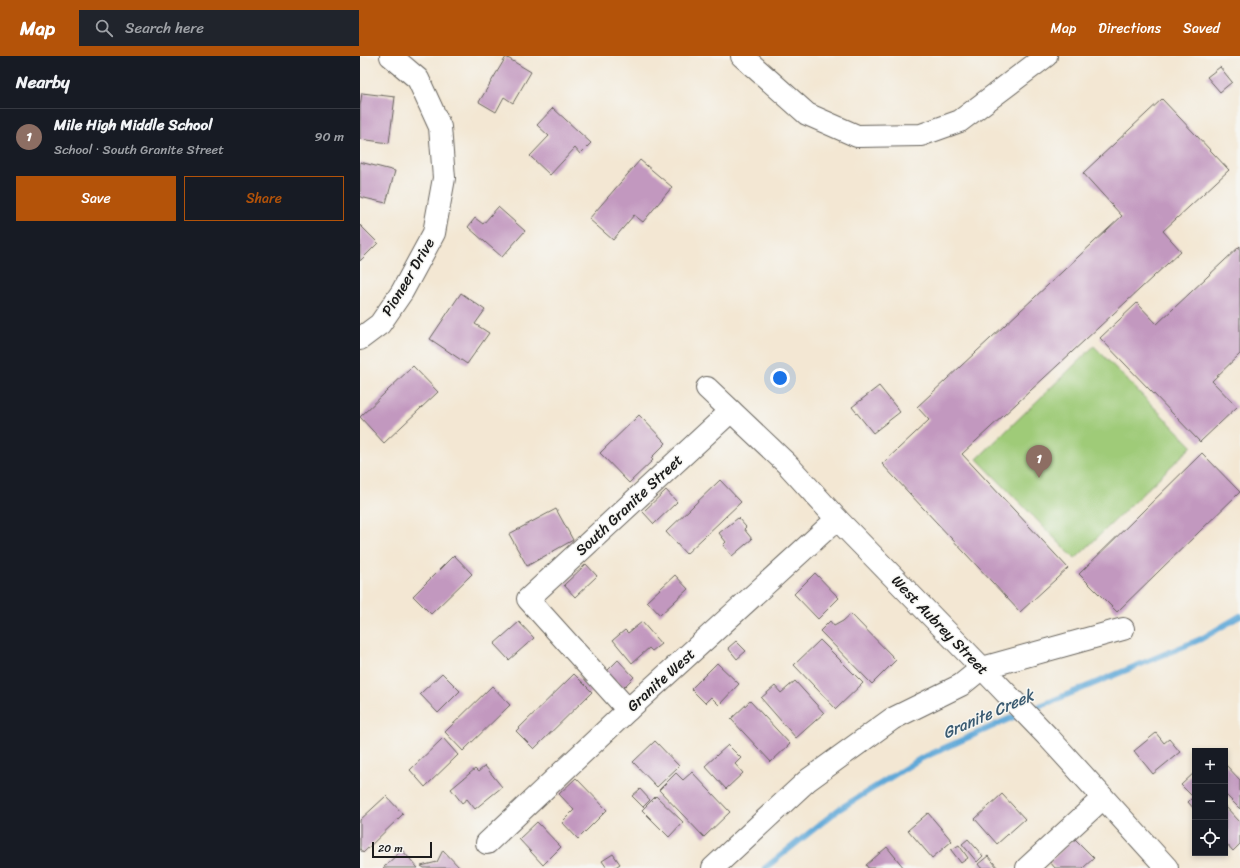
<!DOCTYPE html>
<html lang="en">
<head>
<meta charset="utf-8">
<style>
	body { margin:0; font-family:Sriracha,sans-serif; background:#20242c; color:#f1f3f6 }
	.controls { position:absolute; right:12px; bottom:12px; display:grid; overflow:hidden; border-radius:0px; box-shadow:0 2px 6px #0003 }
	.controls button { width:36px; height:36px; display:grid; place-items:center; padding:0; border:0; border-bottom:1px solid #363941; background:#171b24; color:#f1f3f6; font:20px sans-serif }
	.scale { position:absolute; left:12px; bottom:10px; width:60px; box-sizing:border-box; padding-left:4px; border:2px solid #1c1c1c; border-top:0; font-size:11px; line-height:14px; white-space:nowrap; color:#1c1c1c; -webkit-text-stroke:3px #f6f6f2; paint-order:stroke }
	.you { position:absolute; left:420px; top:322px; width:14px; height:14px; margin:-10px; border:3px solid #fff; border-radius:50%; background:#1a73e8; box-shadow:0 0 0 6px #1a73e833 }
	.badge { display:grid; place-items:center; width:26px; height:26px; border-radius:50%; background:#b45309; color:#fff; font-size:13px; font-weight:700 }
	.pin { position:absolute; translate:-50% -33px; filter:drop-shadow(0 1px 2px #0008) }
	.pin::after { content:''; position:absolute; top:21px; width:14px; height:12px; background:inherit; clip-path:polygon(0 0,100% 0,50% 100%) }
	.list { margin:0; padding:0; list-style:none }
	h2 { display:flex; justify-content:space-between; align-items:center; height:52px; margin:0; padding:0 16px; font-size:17px }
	h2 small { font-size:13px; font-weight:400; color:#9ea1a6 }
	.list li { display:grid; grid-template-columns:26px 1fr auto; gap:12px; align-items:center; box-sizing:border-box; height:56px; padding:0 16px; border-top:1px solid #363941 }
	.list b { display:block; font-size:15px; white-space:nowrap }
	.list p { margin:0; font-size:13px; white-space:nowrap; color:#9ea1a6 }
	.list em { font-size:13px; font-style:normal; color:#9ea1a6 }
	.actions { display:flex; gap:8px; padding:12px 16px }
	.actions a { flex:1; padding:9px 0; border:1px solid #b45309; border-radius:0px; text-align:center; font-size:14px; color:#b45309 }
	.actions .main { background:#b45309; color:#fff }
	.icon { flex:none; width:22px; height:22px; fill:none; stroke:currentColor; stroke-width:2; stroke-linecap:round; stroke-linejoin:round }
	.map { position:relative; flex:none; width:880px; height:812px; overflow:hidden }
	header { display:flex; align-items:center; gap:24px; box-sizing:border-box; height:56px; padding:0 20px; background:#b45309; color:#fff }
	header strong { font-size:19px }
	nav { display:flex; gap:22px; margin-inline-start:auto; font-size:14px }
	.search { width:280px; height:36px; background:#20242c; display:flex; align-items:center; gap:10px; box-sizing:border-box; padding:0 14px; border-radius:0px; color:#9ea1a6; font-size:15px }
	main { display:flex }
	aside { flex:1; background:#171b24 }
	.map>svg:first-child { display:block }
	.green { fill:#9fcb78; stroke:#5e744a }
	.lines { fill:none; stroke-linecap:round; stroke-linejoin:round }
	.stream { stroke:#61a9d8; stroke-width:6 }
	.building { fill:#c298bf }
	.minor-casing { stroke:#67635c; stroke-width:24 }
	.minor { stroke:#fff; stroke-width:22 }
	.labels { text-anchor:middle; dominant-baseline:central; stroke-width:3; stroke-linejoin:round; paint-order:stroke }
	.street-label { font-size:15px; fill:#1c1c1c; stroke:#f6f6f2 }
	.water-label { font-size:16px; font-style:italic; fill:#3b5b71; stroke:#f6f6f2 }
</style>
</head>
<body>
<header>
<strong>Map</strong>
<div class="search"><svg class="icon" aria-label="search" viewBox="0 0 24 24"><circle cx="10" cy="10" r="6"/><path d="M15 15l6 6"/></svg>Search here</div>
<nav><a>Map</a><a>Directions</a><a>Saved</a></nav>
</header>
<main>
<aside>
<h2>Nearby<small></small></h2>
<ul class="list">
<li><span class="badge" style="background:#8d6e63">1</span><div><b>Mile High Middle School</b><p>School · South Granite Street</p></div><em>90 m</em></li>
</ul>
<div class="actions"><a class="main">Save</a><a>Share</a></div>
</aside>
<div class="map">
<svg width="880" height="812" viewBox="0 0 880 812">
	<rect width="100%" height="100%" fill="#f6f6f2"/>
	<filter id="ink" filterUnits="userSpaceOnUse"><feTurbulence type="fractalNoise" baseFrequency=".025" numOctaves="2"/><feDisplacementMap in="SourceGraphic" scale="8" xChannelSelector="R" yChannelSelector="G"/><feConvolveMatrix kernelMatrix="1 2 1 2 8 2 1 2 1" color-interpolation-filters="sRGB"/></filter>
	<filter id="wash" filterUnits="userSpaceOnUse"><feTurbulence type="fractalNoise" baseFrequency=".012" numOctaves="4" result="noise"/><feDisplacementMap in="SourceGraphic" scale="16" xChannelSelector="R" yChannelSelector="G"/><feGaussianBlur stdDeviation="0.9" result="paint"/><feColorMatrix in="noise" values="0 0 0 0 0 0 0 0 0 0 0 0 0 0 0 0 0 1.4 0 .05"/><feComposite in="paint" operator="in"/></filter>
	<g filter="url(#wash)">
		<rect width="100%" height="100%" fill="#f3e7d3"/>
		<path class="green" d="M734 290 832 390 715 503 617 403Z"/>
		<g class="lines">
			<g class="stream">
				<path d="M668 655 841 583 880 560"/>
				<path d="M405 812 478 754 560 703 660 658"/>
			</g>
		</g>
		<g id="blocks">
			<g class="building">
				<path d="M146 1 171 16 153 47 144 41 136 56 119 46Z"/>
				<path d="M860 11 872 26 860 36 847 21Z"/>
				<path d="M2 37 35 41 29 87 0 83V50Z"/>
				<path d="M802 43 869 114 803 175 821 195 602 398 708 512 660 556 522 408 569 364 557 351 762 160 723 117Z"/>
				<path d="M193 52 231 87 220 98 215 92 190 119 170 100 189 80 177 69Z"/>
				<path d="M280 104 312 131 283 166 274 159 253 184 229 163Z"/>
				<path d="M0 106 35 115 26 147 0 141Z"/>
				<path d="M138 151 165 175 142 201 108 171 115 162 123 168Z"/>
				<path d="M0 169 18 187 0 205Z"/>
				<path d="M880 190V298L852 325 877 351 840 386 740 282 777 247 797 268Z"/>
				<path d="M101 237 125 254 115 268 129 277 107 308 70 283Z"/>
				<path d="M53 310 78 336 24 387 0 361Z"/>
				<path d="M519 330 540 356 513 377 492 351Z"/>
				<path d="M279 359 306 387 291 402 293 404 269 427 240 397Z"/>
				<path d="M842 397 880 436 757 556 719 518Z"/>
				<path d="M360 424 381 446 326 498 306 476Z"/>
				<path d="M306 434 317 446 294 468 283 456Z"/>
				<path d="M196 453 213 484 167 510 149 478Z"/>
				<path d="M378 462 386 471 384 473 392 483 372 500 363 489 366 486 359 477Z"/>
				<path d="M94 499 112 518 71 558 53 540Z"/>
				<path d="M226 508 237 520 215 541 204 529Z"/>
				<path d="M455 517 479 542 458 563 434 538Z"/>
				<path d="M315 519 328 533 300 559 287 545Z"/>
				<path d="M491 558 536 604 512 628 460 575 470 565 474 570 483 565Z"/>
				<path d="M159 566 174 582 149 604 134 588Z"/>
				<path d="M282 566 301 588 292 595 289 592 272 607 253 584 265 574 268 577Z"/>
				<path d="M460 584 503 627 476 653 434 609Z"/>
				<path d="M376 585 386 595 377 603 368 592Z"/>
				<path d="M258 604 274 621 263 632 256 624 252 628 243 619Z"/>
				<path d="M357 607 379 628 359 649 351 641 345 647 331 633Z"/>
				<path d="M82 617 100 635 78 657 60 638Z"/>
				<path d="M214 618 232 636 174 693 156 675Z"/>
				<path d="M435 625 464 657 436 682 401 642 415 630 421 637Z"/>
				<path d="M132 630 150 649 103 695 85 676Z"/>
				<path d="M390 645 430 688 411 706 371 663Z"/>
				<path d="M796 677 804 687 809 683 820 696 793 718 774 695Z"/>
				<path d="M83 682 98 699 65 731 50 714Z"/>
				<path d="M295 685 319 710 297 731 273 706Z"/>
				<path d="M368 689 381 702 375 708 383 717 366 733 345 710Z"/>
				<path d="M865 708 880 724V753L865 738Z"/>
				<path d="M125 710 142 731 115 753 107 743 102 747 91 733 115 713 118 716Z"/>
				<path d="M332 716 370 756 344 781 299 734 316 717 323 724Z"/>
				<path d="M835 716V754L828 746 833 741 821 729Z"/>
				<path d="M216 722 247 754 218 783 202 766 214 754 199 738Z"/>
				<path d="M280 733 290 744 283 751 272 740Z"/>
				<path d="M642 738 665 763 637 788 615 763Z"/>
				<path d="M26 740 43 758 3 797 0 793V764Z"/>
				<path d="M296 740 323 766 309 781 282 754Z"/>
				<path d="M865 750 880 766V788L873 795 865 786Z"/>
				<path d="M568 757 592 785 572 802 548 774Z"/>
				<path d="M177 766 201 791 183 809 159 783Z"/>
				<path d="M714 782 734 802 723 812H695L690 806Z"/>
				<path d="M608 783 623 800 617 806 602 788Z"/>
				<path d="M599 789 608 802 601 807 591 794Z"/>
				<path d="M527 791 544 812H508L506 809Z"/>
				<path d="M42 794 58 812H23Z"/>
				<path d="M83 794 100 812H64L61 810 77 806Z"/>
				<path d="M253 798 260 808 254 812H247L242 805Z"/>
				<path d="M628 800 637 811 636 812H621L618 808Z"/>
			</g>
		</g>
	</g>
	<g filter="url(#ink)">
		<use href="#blocks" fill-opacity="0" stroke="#67635c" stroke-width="1"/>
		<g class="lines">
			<g class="minor-casing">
				<g id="minor">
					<path d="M382 0 447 58 497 80 561 79 600 65 686 0"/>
					<path d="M0 283 20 268 42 236 74 177 84 122 80 71 58 23 31 0"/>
					<path d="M347 332 427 408 477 463 622 612 690 683 807 812"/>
					<path d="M268 654 168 543 371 355"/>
					<path d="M127 787 268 654 477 463"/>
					<path d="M353 812 448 724 532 663 601 629 622 612 763 573"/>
					<path d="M667 812 743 742"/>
				</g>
			</g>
			<use href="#minor" class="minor"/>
		</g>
	</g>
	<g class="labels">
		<g class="street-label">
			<text transform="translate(48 221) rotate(-59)">Pioneer Drive</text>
			<text transform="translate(269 449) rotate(-43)">South Granite Street</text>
			<text transform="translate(580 569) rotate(46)">West Aubrey Street</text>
			<text transform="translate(301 624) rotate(-42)">Granite West</text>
		</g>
		<g class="water-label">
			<text transform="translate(628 658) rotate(-24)">Granite Creek</text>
		</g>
	</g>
</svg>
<div class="controls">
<button>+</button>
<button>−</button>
<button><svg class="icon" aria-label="locate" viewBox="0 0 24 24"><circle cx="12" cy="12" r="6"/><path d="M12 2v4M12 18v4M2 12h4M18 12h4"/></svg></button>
</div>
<div class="scale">20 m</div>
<div class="you"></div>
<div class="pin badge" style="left:679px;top:422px;background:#8d6e63">1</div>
</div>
</main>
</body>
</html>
